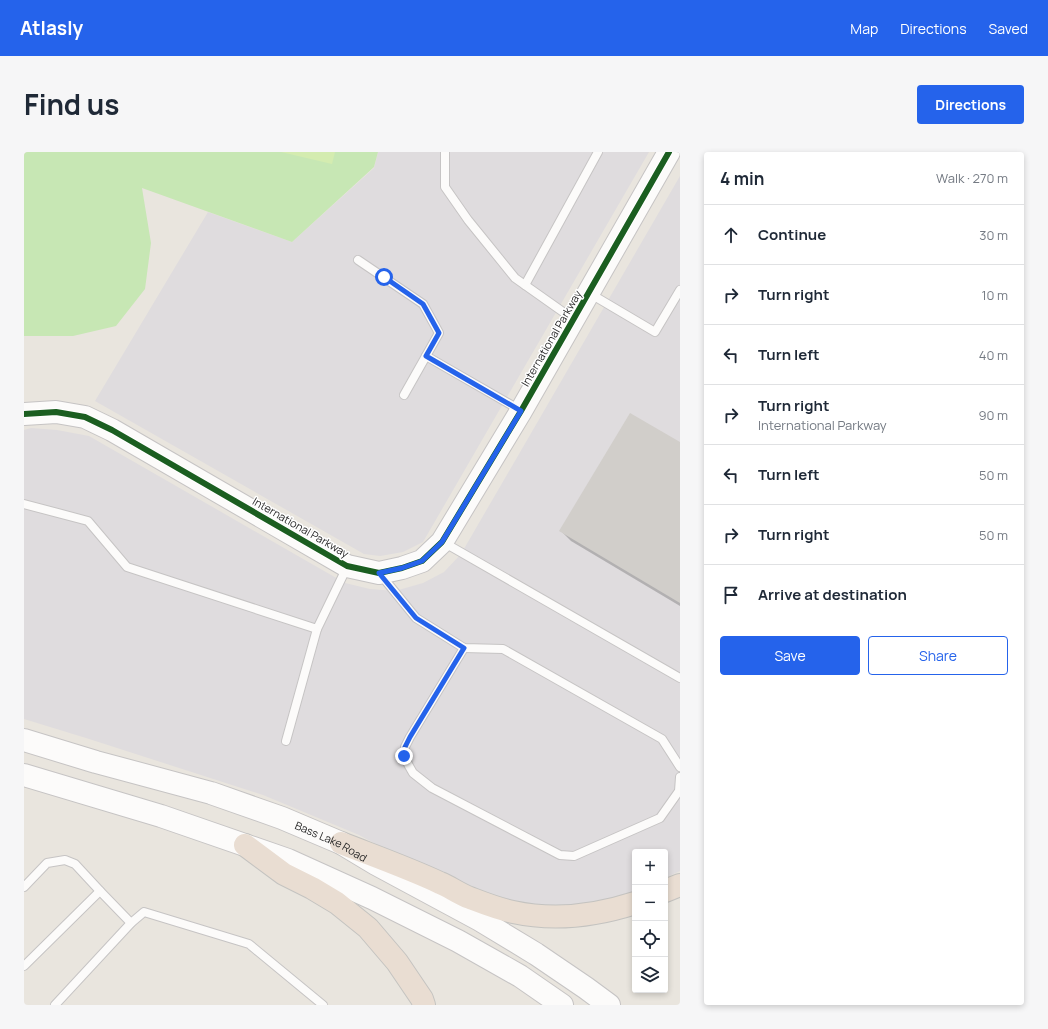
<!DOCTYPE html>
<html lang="en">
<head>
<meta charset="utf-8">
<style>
	body { margin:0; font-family:Manrope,sans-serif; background:#f6f6f7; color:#1f2937 }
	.controls { position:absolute; right:12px; bottom:12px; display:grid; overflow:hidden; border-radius:4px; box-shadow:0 2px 6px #0003 }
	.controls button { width:36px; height:36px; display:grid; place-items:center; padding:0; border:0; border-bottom:1px solid #e0e1e3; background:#fff; color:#1f2937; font:20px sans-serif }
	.stop { position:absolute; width:12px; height:12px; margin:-9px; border:3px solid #2563eb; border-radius:50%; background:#fff }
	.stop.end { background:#2563eb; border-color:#fff; box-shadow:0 1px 4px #0008 }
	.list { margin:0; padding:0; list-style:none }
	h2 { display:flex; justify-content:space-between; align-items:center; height:52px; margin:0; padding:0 16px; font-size:17px }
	h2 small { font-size:13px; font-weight:400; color:#747a83 }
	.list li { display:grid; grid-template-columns:26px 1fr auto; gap:12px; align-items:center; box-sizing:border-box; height:60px; padding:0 16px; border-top:1px solid #e0e1e3 }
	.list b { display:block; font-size:15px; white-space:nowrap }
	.list p { margin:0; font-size:13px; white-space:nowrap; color:#747a83 }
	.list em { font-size:13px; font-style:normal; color:#747a83 }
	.actions { display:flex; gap:8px; padding:12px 16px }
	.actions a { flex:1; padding:9px 0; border:1px solid #2563eb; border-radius:4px; text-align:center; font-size:14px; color:#2563eb }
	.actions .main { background:#2563eb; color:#fff }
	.icon { flex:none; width:22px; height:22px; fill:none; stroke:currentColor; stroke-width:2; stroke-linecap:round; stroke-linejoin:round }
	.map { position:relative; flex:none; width:656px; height:853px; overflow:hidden; border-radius:4px }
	header { display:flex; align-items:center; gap:24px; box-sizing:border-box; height:56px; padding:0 20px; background:#2563eb; color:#fff }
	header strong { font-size:19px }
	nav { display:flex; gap:22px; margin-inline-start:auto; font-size:14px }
	.intro { display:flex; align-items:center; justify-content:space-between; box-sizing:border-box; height:96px; padding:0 24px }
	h1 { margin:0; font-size:28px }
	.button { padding:10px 18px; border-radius:4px; background:#2563eb; color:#fff; font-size:14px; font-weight:700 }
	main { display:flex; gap:24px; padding:0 24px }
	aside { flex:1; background:#fff; border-radius:4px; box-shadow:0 2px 6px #0003 }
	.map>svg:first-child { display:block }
	.industrial { fill:#dfdcde }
	.green { fill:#c7e7b4 }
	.pitch { fill:#d4ecb0 }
	.shadow { fill:#0003 }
	.building { fill:#d1ceca }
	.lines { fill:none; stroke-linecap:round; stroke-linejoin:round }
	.lane-casing { stroke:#c6c4c4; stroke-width:10 }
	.secondary-casing { stroke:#c6c4c4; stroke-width:24 }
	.highway-casing { stroke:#c4c3c0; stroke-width:24 }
	.lane { stroke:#fcfbfa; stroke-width:8 }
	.secondary { stroke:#fcfbfa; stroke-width:22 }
	.highway { stroke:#e9ddd2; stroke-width:22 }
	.cycleway-casing { stroke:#fff; stroke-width:8 }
	.cycleway { stroke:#1b5e20; stroke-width:6 }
	.route { stroke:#2563eb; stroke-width:5 }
	.labels { text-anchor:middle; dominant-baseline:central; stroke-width:3; stroke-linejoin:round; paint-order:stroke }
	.street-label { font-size:11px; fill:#292929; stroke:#fff }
</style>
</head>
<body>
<header>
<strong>Atlasly</strong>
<nav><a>Map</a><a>Directions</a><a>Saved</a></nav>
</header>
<div class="intro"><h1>Find us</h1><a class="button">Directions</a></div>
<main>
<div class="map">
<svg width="656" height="853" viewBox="0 0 656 853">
	<rect width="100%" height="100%" fill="#e9e5de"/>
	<g class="industrial">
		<path d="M354 0H625L399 390 379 400 356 404 340 402 71 249 184 60 268 90 350 16Z"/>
		<path d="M656 24V719L641 726V700H611V740L603 744 552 752 514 757 426 732 335 683 239 643 62 586 0 567V278L7 276 33 278 65 284 321 431 346 437 371 439 399 431 420 420 437 402Z"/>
	</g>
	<path class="green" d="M0 0H354L350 15 268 90 118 36 127 91 121 137 92 174 49 184H0Z"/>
	<path class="pitch" d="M257 0H311L308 12Z"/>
	<path class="shadow" d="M656 291V454L547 389 537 379Z"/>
	<path class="building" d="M606 261 656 290V451L535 379Z"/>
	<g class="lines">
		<g class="lane-casing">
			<g id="lane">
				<path d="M421 0V35L444 68 491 126 549 167"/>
				<path d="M334 108 399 152 415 181 402 204 496 258"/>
				<path d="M501 133 574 0"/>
				<path d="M565 141 631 180 656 138"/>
				<path d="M380 243 402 204"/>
				<path d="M0 352 64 369 103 415 293 477 323 415"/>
				<path d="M419 390 656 526"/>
				<path d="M357 423 392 466 440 496 479 497 638 587 656 615"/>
				<path d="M440 496 386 585 381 595 380 604 385 614 389 621 408 636 536 703 550 704 636 666 655 639 656 625"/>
				<path d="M262 589 293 477"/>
				<path d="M0 735 23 711 41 708 51 712 76 739 107 771"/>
				<path d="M0 814 76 739"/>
				<path d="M31 853 107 771 120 760 225 792 299 853"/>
			</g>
		</g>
		<g class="secondary-casing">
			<g id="secondary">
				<path d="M0 262 32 260 61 265 88 278 323 414 355 421 378 416 398 409 418 390 497 259 645 0"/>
				<path id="s1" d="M0 588 72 610 187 641 258 666 317 691 352 712 456 768 512 802 562 836 585 853"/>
				<path d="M0 623 137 664 264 708 348 746 434 789 496 824 538 853"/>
			</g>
		</g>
		<g class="highway-casing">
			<g id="highway">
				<path d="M317 691C350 704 384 716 416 731 426 735 435 742 446 746 459 751 474 757 489 760 530 769 571 764 611 751"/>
				<path d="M221 693 260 722 288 736 313 751 344 776 373 810 398 847 400 853"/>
				<path d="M641 739 656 733"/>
			</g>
		</g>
		<use href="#lane" class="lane"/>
		<use href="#secondary" class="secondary"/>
		<use href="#highway" class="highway"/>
		<g class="cycleway-casing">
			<path id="cycleway" d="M0 262 32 260 61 265 88 278 323 414 355 421 378 416 398 409 418 390 497 259 645 0"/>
		</g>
		<use href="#cycleway" class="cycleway"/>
	</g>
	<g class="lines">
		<path class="route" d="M360 125 399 152 415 181 402 204 497 259 418 390 398 409 378 416 355 421 392 466 440 496 386 585 381 595 380 604"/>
	</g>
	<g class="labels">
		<g class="street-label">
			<text transform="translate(527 186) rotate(-60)">International Parkway</text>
			<text transform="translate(277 375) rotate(30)">International Parkway</text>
			<text stroke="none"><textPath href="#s1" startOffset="324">Bass Lake Road</textPath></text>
		</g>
	</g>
</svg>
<div class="controls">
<button>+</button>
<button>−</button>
<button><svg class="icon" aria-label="locate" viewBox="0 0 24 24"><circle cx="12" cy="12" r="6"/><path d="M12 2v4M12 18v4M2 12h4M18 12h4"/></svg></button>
<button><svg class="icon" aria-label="layers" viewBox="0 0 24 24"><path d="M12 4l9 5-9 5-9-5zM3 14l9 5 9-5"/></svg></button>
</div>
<div class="stop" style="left:360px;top:125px"></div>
<div class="stop end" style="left:380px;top:604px"></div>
</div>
<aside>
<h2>4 min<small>Walk · 270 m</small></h2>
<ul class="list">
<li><svg class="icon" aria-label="ahead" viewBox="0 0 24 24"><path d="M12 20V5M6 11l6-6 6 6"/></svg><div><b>Continue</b></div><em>30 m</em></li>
<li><svg class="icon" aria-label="right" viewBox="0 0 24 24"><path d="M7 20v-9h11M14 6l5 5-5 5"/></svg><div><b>Turn right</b></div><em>10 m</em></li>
<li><svg class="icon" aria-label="left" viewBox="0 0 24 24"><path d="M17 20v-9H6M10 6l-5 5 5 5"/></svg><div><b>Turn left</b></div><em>40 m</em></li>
<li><svg class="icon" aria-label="right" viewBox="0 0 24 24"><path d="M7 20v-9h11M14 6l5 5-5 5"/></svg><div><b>Turn right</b><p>International Parkway</p></div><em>90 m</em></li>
<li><svg class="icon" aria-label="left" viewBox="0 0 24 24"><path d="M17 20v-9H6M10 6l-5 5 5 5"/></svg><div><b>Turn left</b></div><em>50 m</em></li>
<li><svg class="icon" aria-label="right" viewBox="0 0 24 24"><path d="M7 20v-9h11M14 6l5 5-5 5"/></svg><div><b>Turn right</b></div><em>50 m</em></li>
<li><svg class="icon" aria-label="arrive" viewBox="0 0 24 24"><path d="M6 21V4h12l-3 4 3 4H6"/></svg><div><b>Arrive at destination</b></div></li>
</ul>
<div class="actions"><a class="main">Save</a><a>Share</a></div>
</aside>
</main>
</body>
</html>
